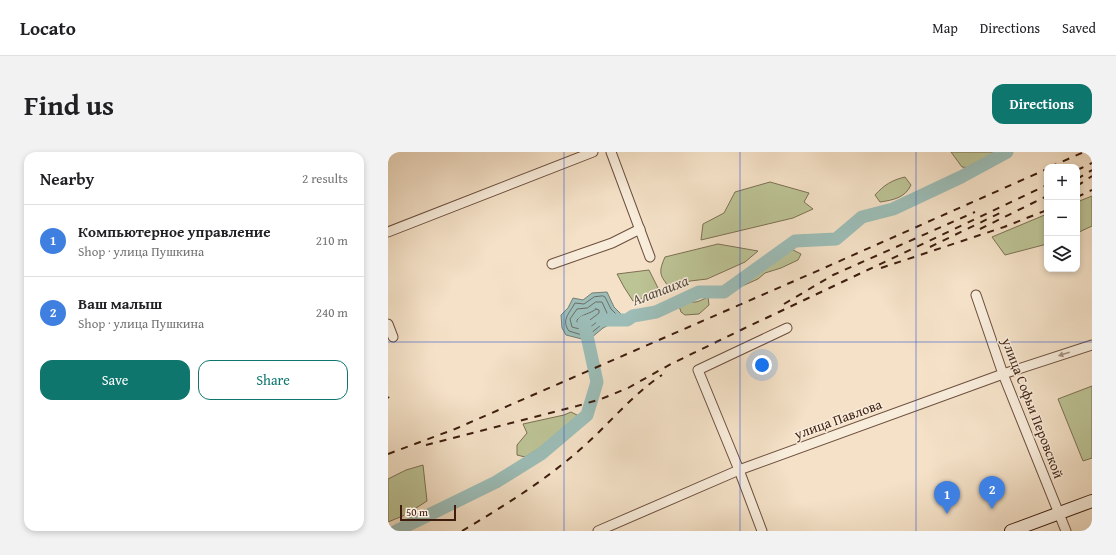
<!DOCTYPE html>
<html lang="en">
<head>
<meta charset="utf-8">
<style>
	body { margin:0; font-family:"Gentium Book Plus",serif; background:#f2f2f2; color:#202124 }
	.controls { position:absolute; right:12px; top:12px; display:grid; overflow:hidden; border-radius:8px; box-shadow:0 2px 6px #0003 }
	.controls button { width:36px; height:36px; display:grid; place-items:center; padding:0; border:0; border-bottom:1px solid #e0e0e0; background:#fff; color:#202124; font:20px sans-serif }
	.scale { position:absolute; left:12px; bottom:10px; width:56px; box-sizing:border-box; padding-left:4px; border:2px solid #3e1d0f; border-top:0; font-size:11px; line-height:14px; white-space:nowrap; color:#3e1d0f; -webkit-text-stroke:3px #f8ecdb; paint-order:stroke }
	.you { position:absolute; left:374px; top:213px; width:14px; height:14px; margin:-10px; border:3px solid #fff; border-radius:50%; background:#1a73e8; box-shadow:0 0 0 6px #1a73e833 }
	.badge { display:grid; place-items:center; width:26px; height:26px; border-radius:50%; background:#0f766e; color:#fff; font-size:13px; font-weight:700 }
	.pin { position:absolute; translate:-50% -33px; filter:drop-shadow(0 1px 2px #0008) }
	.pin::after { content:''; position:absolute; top:21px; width:14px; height:12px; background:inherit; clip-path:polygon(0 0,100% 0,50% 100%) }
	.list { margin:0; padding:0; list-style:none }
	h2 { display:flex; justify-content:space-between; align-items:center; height:52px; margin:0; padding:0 16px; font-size:17px }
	h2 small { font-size:13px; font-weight:400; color:#757577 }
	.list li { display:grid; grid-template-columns:26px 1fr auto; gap:12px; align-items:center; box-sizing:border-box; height:72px; padding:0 16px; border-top:1px solid #e0e0e0 }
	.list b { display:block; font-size:15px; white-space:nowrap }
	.list p { margin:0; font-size:13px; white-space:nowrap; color:#757577 }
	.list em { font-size:13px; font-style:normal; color:#757577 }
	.actions { display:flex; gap:8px; padding:12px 16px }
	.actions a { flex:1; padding:9px 0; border:1px solid #0f766e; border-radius:12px; text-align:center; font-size:14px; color:#0f766e }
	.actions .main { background:#0f766e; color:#fff }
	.icon { flex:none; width:22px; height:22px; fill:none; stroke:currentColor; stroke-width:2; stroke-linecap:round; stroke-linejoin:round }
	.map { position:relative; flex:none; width:704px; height:379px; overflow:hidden; border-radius:12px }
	header { display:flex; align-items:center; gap:24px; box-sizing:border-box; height:56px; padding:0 20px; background:#fff; border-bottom:1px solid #e0e0e0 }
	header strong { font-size:19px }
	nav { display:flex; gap:22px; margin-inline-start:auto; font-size:14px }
	.intro { display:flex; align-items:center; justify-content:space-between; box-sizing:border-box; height:96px; padding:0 24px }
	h1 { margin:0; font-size:28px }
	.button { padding:10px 18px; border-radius:12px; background:#0f766e; color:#fff; font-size:14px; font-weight:700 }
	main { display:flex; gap:24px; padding:0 24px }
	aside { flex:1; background:#fff; border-radius:12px; box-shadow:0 2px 6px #0003 }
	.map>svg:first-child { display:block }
	.green { fill:#bcc395; stroke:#7d7052 }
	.water { fill:#9cbdb7; stroke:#767d74 }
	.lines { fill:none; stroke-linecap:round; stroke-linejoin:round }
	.shore { stroke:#6d6d63; stroke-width:1 }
	.river { stroke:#9cbdb7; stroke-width:13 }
	.street-casing { stroke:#6c4e3d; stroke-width:11 }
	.secondary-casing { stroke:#3e1d0f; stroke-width:14 }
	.street { stroke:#f8ecdb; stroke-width:9 }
	.secondary { stroke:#f8ecdb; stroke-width:12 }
	.rail { stroke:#3e1d0f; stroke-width:2; stroke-dasharray:7 7; stroke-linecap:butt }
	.oneway { fill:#a48f7f }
	.grid { fill:none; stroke:#1d4ed8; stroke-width:1; stroke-opacity:0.55 }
	.labels { text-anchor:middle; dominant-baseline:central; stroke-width:3; stroke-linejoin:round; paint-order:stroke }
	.street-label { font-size:14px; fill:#3e1d0f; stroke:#f8ecdb }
	.water-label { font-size:15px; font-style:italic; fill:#5a4d41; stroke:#f8ecdb }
</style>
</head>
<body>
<header>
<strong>Locato</strong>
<nav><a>Map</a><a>Directions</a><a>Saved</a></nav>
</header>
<div class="intro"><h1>Find us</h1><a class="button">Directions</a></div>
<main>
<aside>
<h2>Nearby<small>2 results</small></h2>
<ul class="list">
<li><span class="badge" style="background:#3f7fe0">1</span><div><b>Компьютерное управление</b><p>Shop · улица Пушкина</p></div><em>210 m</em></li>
<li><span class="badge" style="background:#3f7fe0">2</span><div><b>Ваш малыш</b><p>Shop · улица Пушкина</p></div><em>240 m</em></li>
</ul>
<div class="actions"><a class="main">Save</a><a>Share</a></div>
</aside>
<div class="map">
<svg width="704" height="379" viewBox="0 0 704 379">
	<rect width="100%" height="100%" fill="#f4e1c7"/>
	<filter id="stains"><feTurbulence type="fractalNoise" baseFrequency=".005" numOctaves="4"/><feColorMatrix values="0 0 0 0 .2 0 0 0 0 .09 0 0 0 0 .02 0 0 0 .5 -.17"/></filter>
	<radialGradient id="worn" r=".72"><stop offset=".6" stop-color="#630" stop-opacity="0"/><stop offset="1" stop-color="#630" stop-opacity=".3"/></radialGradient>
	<g class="green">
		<path d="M563 0H609L583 16 574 15Z"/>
		<path d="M517 25 523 33C517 46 505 48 492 50L487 43C496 33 504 28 517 25Z"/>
		<path d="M382 30 421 41 416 50 425 57 405 66 313 88 315 72 336 61 347 40Z"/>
		<path d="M704 44V74L689 81V50Z"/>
		<path d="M659 62V92L617 103 604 85Z"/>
		<path d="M330 92 370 99 357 110 319 127 302 129 284 139C273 124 269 123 277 105Z"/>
		<path d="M394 96 403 97 413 102 410 108 393 116 377 121 370 127 352 135 349 125 385 104Z"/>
		<path d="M261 118 273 142 245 149 236 135 229 122Z"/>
		<path d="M320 145 321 153 311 162 297 163 293 160 290 151C297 144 300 151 308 150 312 149 316 147 320 145Z"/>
		<path d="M704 234V306L695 309 670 247Z"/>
		<path d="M183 260 191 264 165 288 137 305 129 303V293L139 281 135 272 176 263Z"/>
		<path d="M35 313 39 349 17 363 0 370V327L18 318Z"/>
	</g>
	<path class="water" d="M219 140 226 155 239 168 232 167 215 176 203 186 194 187 178 183 174 176 173 163 180 156 185 146 195 148 204 141Z"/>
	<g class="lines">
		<g class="shore">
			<path d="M215 144 217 145 223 157 228 162 227 165 213 173 202 182 194 183 181 179C173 168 181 162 187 151L196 152 206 145Z"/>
			<path d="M208 150H214L219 161V163C203 172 203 181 184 175L182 167 189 157 199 156Z"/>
			<path d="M208 157 211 158V161L198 171 189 170V168C194 162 202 162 208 157Z"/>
		</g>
		<g class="river">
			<path d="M214 168H239L245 164 268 160 311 140H336L407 89 448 87 474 65 505 57 573 25 619 0"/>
			<path d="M8 379 108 330 153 302 199 263 209 230 196 170"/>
		</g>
		<g class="street-casing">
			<g id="street">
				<path d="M223 0 262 105"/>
				<path d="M0 80 205 0"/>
				<path d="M164 112 224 91 252 77"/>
				<path d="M588 143 615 222 678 379"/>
				<path d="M0 172 5 185"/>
				<path d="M210 379 351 318 615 222 704 193"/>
				<path d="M374 379 351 318 310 218 399 176"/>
			</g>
		</g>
		<g class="secondary-casing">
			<path id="secondary" d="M623 379 704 349"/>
		</g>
		<use href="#street" class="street"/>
		<use href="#secondary" class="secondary"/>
		<g class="rail">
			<path d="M662 15 696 0"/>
			<path d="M689 18 704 11"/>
			<path d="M689 27 704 18"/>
			<path d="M689 34 704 24"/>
			<path d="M689 45 704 38"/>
			<path d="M592 77 659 44"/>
			<path d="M542 95 612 61"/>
			<path d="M493 116 616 75 659 58"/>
			<path d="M396 152 445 123 587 60"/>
			<path d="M0 245 1 246"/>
			<path d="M38 293 189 254 213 247 240 236 283 212 355 177 659 33"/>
			<path d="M0 302 67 277 436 116 659 17"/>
			<path d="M74 379C116 354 158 328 195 295 222 271 244 243 274 223"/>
		</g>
	</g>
	<defs><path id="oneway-solid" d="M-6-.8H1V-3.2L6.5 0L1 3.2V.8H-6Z"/></defs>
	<use class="oneway" href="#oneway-solid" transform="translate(676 202) rotate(163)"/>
	<path class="grid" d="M176 0V379M352 0V379M528 0V379M0 190H704"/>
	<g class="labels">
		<g class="street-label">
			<text transform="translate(645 256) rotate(69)">улица Софьи Перовской</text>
			<text transform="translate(450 267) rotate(-20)">улица Павлова</text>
		</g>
		<g class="water-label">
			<text transform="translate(272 138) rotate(-21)">Алапаиха</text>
		</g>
	</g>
	<rect width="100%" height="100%" filter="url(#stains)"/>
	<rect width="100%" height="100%" fill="url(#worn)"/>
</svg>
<div class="controls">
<button>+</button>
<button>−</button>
<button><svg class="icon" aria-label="layers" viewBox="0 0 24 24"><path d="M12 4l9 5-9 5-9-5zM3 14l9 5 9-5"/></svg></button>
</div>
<div class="scale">50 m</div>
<div class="you"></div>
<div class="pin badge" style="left:559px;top:362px;background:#3f7fe0">1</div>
<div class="pin badge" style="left:604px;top:357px;background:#3f7fe0">2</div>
</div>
</main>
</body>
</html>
